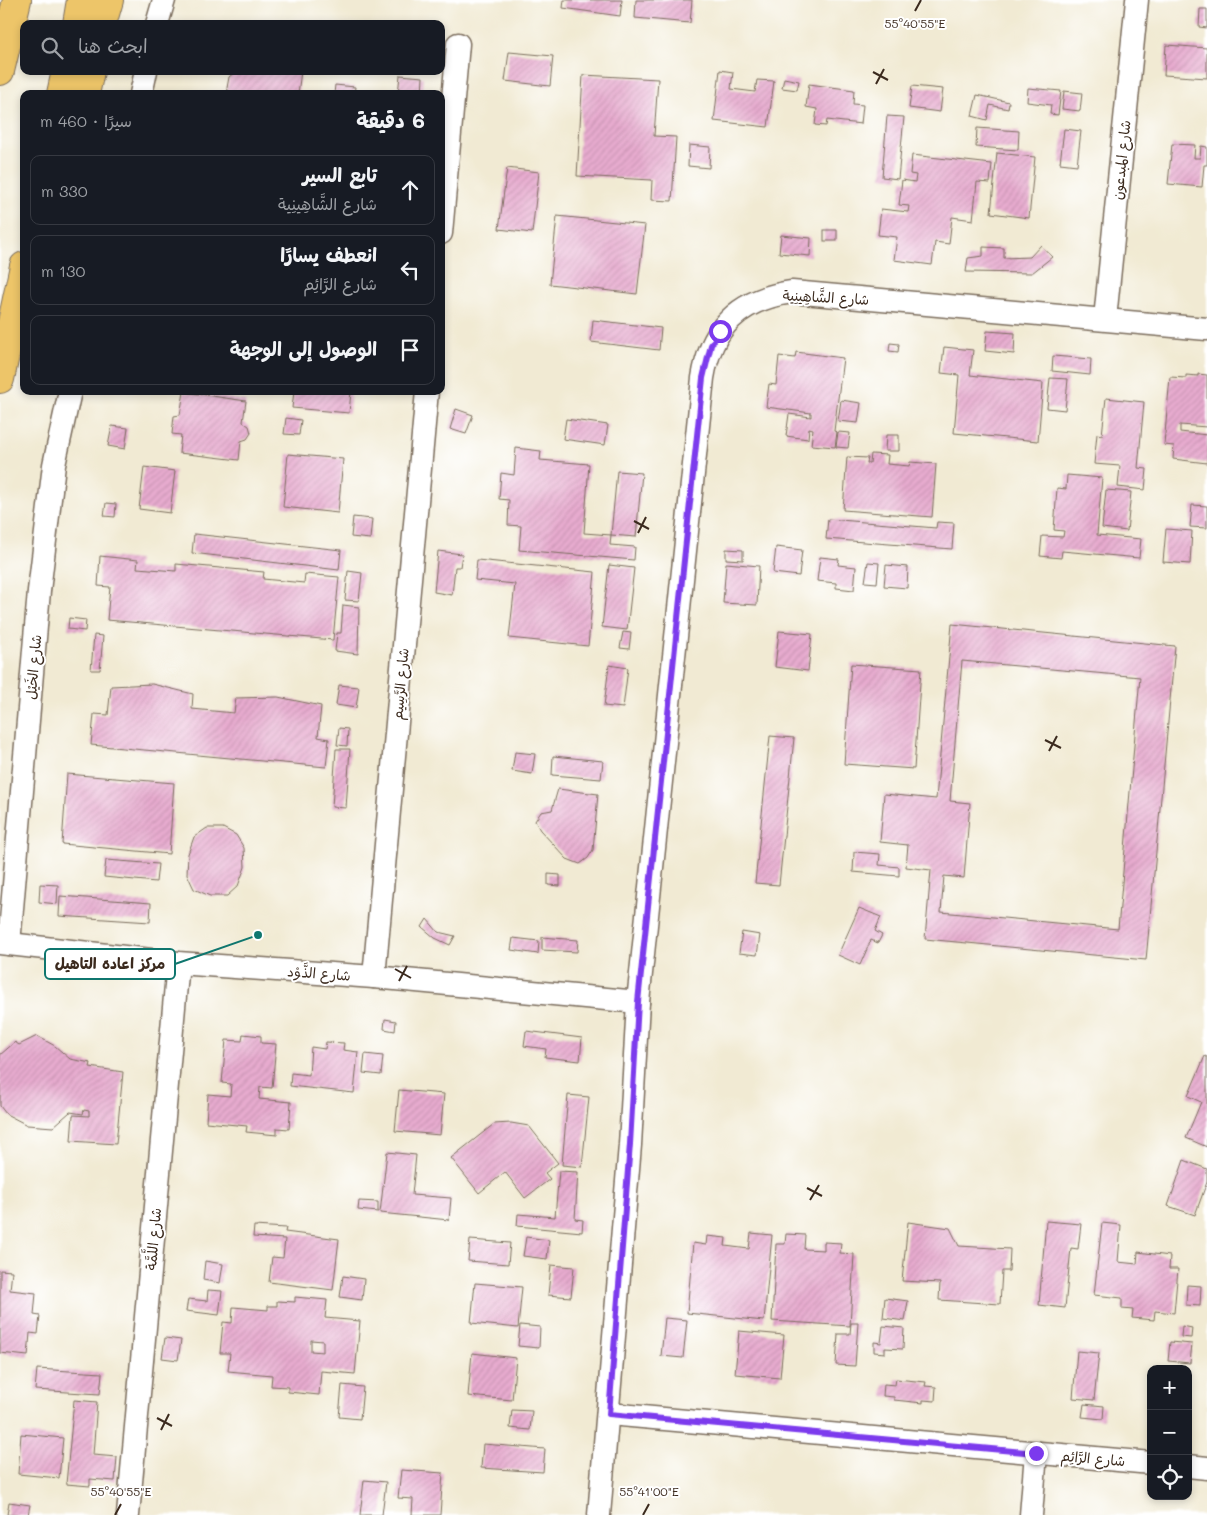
<!DOCTYPE html>
<html lang="ar">
<head>
<meta charset="utf-8">
<style>
	body { margin:0; font-family:Mali,"Playpen Sans Arabic",sans-serif; background:#20242c; color:#f1f3f6; direction:rtl }
	.controls { position:absolute; right:15px; bottom:15px; display:grid; overflow:hidden; border-radius:10px; box-shadow:0 2px 8px #0003 }
	.controls button { width:45px; height:45px; display:grid; place-items:center; padding:0; border:0; border-bottom:1px solid #363941; background:#171b24; color:#f1f3f6; font:25px sans-serif }
	.stop { position:absolute; width:15px; height:15px; margin:-11px; border:4px solid #7c3aed; border-radius:50%; background:#fff }
	.stop.end { background:#7c3aed; border-color:#fff; box-shadow:0 1px 5px #0008 }
	.list { margin:0; padding:0; list-style:none }
	h2 { display:flex; justify-content:space-between; align-items:center; height:65px; margin:0; padding:0 20px; font-size:21px }
	h2 small { font-size:16px; font-weight:400; color:#9ea1a6 }
	.list li { display:grid; grid-template-columns:32px 1fr auto; gap:15px; align-items:center; box-sizing:border-box; height:70px; margin:0 10px 10px; padding:0 10px; border:1px solid #363941; border-radius:10px }
	.list b { display:block; font-size:19px; white-space:nowrap }
	.list p { margin:0; font-size:16px; white-space:nowrap; color:#9ea1a6 }
	.list em { font-size:16px; font-style:normal; color:#9ea1a6 }
	.icon { flex:none; width:28px; height:28px; fill:none; stroke:currentColor; stroke-width:2; stroke-linecap:round; stroke-linejoin:round }
	.map { position:relative; flex:none; width:1207px; height:1515px; overflow:hidden; direction:ltr }
	.search { position:absolute; background:#171b24; box-shadow:0 2px 8px #0003; left:20px; top:20px; width:425px; height:55px; display:flex; align-items:center; gap:12px; box-sizing:border-box; padding:0 18px; border-radius:10px; color:#9ea1a6; font-size:19px }
	.panel { position:absolute; background:#171b24; box-shadow:0 2px 8px #0003; left:20px; top:90px; width:425px; height:305px; border-radius:10px; direction:rtl }
	.map>svg:first-child { display:block }
	.building { fill:url(#building-hatch); fill-rule:evenodd }
	.lines { fill:none; stroke-linecap:round; stroke-linejoin:round }
	.minor-casing { stroke:#7b6d5d; stroke-width:25 }
	.primary-casing { stroke:#7b6d5d; stroke-width:30 }
	.minor { stroke:#fff; stroke-width:22 }
	.primary { stroke:#edc569; stroke-width:28 }
	.route { stroke:#7c3aed; stroke-width:6 }
	.ticks { fill:none; stroke:#3b2a1e; stroke-width:2 }
	.labels { text-anchor:middle; dominant-baseline:central; stroke-width:4; stroke-linejoin:round; paint-order:stroke }
	.street-label { font-size:14px; fill:#3b2a1e; stroke:#fff }
	.ticks-label { font-size:12px; text-anchor:middle; fill:#3b2a1e; stroke:#fff; stroke-width:4; stroke-linejoin:round; paint-order:stroke }
	.leader { fill:none; stroke:#0f766e; stroke-width:2 }
	.callout-dot { fill:#0f766e; stroke:#fff; stroke-width:2 }
	.callout { fill:#fff; stroke:#0f766e; stroke-width:2 }
	.callout-label { font-size:15px; text-anchor:middle; font-weight:bold; fill:#3b2a1e }
</style>
</head>
<body>
<div class="map">
<svg width="1207" height="1515" viewBox="0 0 1207 1515">
	<defs>
		<pattern id="building-hatch" width="6" height="6" patternUnits="userSpaceOnUse" patternTransform="scale(1.25)"><rect width="6" height="6" fill="#e7abcf"/><path d="M-1 1l2-2M0 6l6-6M5 7l2-2" fill="none" stroke="#c793b1"/></pattern>
	</defs>
	<rect width="100%" height="100%" fill="#fff"/>
	<filter id="ink" filterUnits="userSpaceOnUse"><feTurbulence type="fractalNoise" baseFrequency=".02" numOctaves="2"/><feDisplacementMap in="SourceGraphic" scale="10" xChannelSelector="R" yChannelSelector="G"/><feConvolveMatrix kernelMatrix="1 2 1 2 8 2 1 2 1" color-interpolation-filters="sRGB"/></filter>
	<filter id="wash" filterUnits="userSpaceOnUse"><feTurbulence type="fractalNoise" baseFrequency=".0096" numOctaves="4" result="noise"/><feDisplacementMap in="SourceGraphic" scale="20" xChannelSelector="R" yChannelSelector="G"/><feGaussianBlur stdDeviation="1.12" result="paint"/><feColorMatrix in="noise" values="0 0 0 0 0 0 0 0 0 0 0 0 0 0 0 0 0 1.4 0 .05"/><feComposite in="paint" operator="in"/></filter>
	<g filter="url(#wash)">
		<rect width="100%" height="100%" fill="#f1ead3"/>
		<g id="blocks">
			<g class="building">
				<path d="M564 0H622L620 16 563 8Z"/>
				<path d="M636 0H692L690 23 635 18Z"/>
				<path d="M1200 9H1207V28L1199 27Z"/>
				<path d="M1166 45 1207 48V78L1164 75Z"/>
				<path d="M509 52 553 56 550 86 505 81Z"/>
				<path d="M720 70 733 72 731 89 755 92 757 80 774 81 768 127 714 121Z"/>
				<path d="M236 71H301L298 94H230L227 88 229 77Z"/>
				<path d="M400 75 423 77 422 94H398Z"/>
				<path d="M583 75 658 79 654 136 676 137 672 201 651 200 652 180 577 176Z"/>
				<path d="M784 78 799 81 797 90 782 88Z"/>
				<path d="M809 84 854 90 853 104 863 105 861 124 827 120 826 126 815 125 817 109 806 107Z"/>
				<path d="M335 85 355 87 354 94H334Z"/>
				<path d="M912 86 943 89 940 112 909 108Z"/>
				<path d="M1028 88 1061 91 1058 115 1050 114 1051 105 1027 102Z"/>
				<path d="M1064 91 1082 93 1080 111 1062 109Z"/>
				<path d="M977 95 1009 102 1008 109 990 105 987 120 972 116Z"/>
				<path d="M887 116 904 117 898 179 882 177Z"/>
				<path d="M977 128 1019 131 1018 150 976 147Z"/>
				<path d="M1064 129 1081 131 1077 165 1060 163Z"/>
				<path d="M1172 144 1195 145 1194 158H1200L1201 146 1207 147V165H1204L1202 187 1168 184Z"/>
				<path d="M689 145 710 147 709 168 688 166Z"/>
				<path d="M997 153 1035 157 1029 218 991 213Z"/>
				<path d="M912 155 992 164 990 183 977 182 973 220 952 217 949 244 935 242 932 265 894 260 897 237 878 235 881 209 908 212 909 206 899 205 902 180 915 182 916 175 910 174Z"/>
				<path d="M507 168 539 172 532 233 499 229Z"/>
				<path d="M557 216 645 225 637 294 550 284Z"/>
				<rect x="824" y="230" width="13" height="11"/>
				<path d="M781 235 811 238 810 256 779 253Z"/>
				<path d="M1041 245 1052 257 1032 273 966 272 968 258 983 256V247L1004 248V258L1030 257Z"/>
				<path d="M593 320 661 328 659 350 591 342Z"/>
				<path d="M987 331 1015 333 1014 354 985 351Z"/>
				<path d="M890 343 899 344 898 352 889 351Z"/>
				<path d="M944 347 973 350 970 375 1043 383 1038 441 954 433 959 375 941 373Z"/>
				<path d="M796 352 843 358 834 431 837 432 835 447 811 445 813 429 809 428 808 439 786 436 789 414 811 417V413L766 407 769 384 776 385 779 356 795 358Z"/>
				<path d="M1053 356 1091 359 1090 375 1052 371Z"/>
				<path d="M1198 374 1207 375V427L1180 425V432L1207 435V463L1173 459 1174 446 1164 445 1170 377 1186 378V375L1198 376Z"/>
				<path d="M1050 378 1068 379 1065 410 1047 408Z"/>
				<path d="M294 391H351L349 413 292 408Z"/>
				<path d="M184 392 246 401 243 422 249 426 251 433 247 439 241 441 239 460 179 453 181 435 172 434 174 416 180 415Z"/>
				<path d="M1106 398 1144 402 1138 468 1147 469 1145 490 1118 487 1120 466 1094 464 1097 434 1102 435Z"/>
				<path d="M841 400 861 403 858 423 838 421Z"/>
				<path d="M456 409 473 415 466 434 450 429Z"/>
				<path d="M286 418 301 420 299 435 284 434Z"/>
				<path d="M566 419 608 425 605 445 563 439Z"/>
				<path d="M112 426 128 428 125 449 108 446Z"/>
				<path d="M838 432 850 433 848 448 836 447Z"/>
				<path d="M886 435H899V451H885Z"/>
				<path d="M516 448 541 451 540 460 589 464 584 533 611 535 610 545 635 547 634 560 519 550 521 526 508 525 509 500 499 499 501 473 514 475Z"/>
				<path d="M288 454 343 459 338 513 283 507Z"/>
				<path d="M871 454 888 455 887 464 909 466 910 462 936 464 932 517 843 510 847 457 868 458 867 463H870Z"/>
				<path d="M144 467 175 471 170 513 139 509Z"/>
				<path d="M617 471 642 473 636 537 611 535Z"/>
				<path d="M1067 475 1102 478 1097 535 1141 539 1139 558 1062 551 1061 558 1040 556 1042 536 1063 537 1064 531 1054 530 1057 488 1066 489Z"/>
				<path d="M1106 490 1131 492 1127 531 1102 528Z"/>
				<path d="M106 503 116 504 115 517 104 516Z"/>
				<path d="M1192 505 1207 506V528L1190 527Z"/>
				<path d="M353 517 372 519 370 539 351 537Z"/>
				<path d="M828 519 936 528 937 522 954 523 952 549 826 539Z"/>
				<path d="M1166 529 1192 531 1190 564 1163 562Z"/>
				<path d="M194 534 341 550 339 570 192 553Z"/>
				<path d="M776 547 802 550 799 576 773 573Z"/>
				<path d="M726 549 743 550V560L726 559Z"/>
				<path d="M438 551 462 554 460 567H455L452 595 434 592Z"/>
				<path d="M100 556 138 560 137 568 176 571V564L264 572 263 579 304 583 305 574 339 577 333 640 107 620 110 587 98 586Z"/>
				<path d="M820 557 839 559 838 565 856 567 854 590 836 588V583L817 581Z"/>
				<path d="M477 560 595 572 588 646 509 638 515 584 475 580Z"/>
				<path d="M868 562 879 563 877 583 865 582Z"/>
				<path d="M726 563 759 566 757 605 723 603Z"/>
				<path d="M609 565 634 568 627 630 602 627Z"/>
				<path d="M886 565 908 567 907 588 884 586Z"/>
				<path d="M348 571 362 573 359 601 345 600Z"/>
				<path d="M343 605 359 607 358 654 335 651 337 633H341Z"/>
				<path d="M69 618 86 620 85 631 68 629Z"/>
				<path d="M952 624 1175 646 1146 960 925 939 931 870 906 867 908 845 880 842 884 794 936 799ZM962 661 1140 677 1118 929 941 912 944 876 964 878 970 803 950 801Z"/>
				<path d="M779 631 812 634 808 671 775 667Z"/>
				<path d="M623 632 631 633 629 649 620 648Z"/>
				<path d="M94 635 103 636 100 670H91Z"/>
				<path d="M851 664 921 669 914 769 844 764Z"/>
				<path d="M609 665 628 668 623 708 604 706Z"/>
				<path d="M152 684 193 694 192 709 234 713 236 698 278 697 321 706 318 737 329 739 326 767 91 745 94 714 108 715 111 686Z"/>
				<path d="M339 685 359 687 356 708 336 705Z"/>
				<path d="M339 728 348 729 347 746 337 745Z"/>
				<path d="M770 736 794 738 779 885 755 883Z"/>
				<path d="M336 749H350L346 808 332 807Z"/>
				<path d="M515 752 535 754 532 774 512 771Z"/>
				<path d="M553 756 603 761 601 779 552 775Z"/>
				<path d="M67 774 174 783 169 854 62 844Z"/>
				<path d="M558 789 598 794 593 850 588 858 580 864 567 859 540 830 535 821 541 812 552 810Z"/>
				<path d="M207 828H223L236 835 244 848 245 867 238 886 227 896H210L194 889 187 874 188 854 194 837Z"/>
				<path d="M854 852 880 854 879 865 899 867V876L853 872Z"/>
				<path d="M106 860 158 864 156 882 104 877Z"/>
				<path d="M548 874 560 875V886L548 885Z"/>
				<path d="M40 884 58 885 57 904 39 902Z"/>
				<path d="M60 896 151 903 150 922 59 916Z"/>
				<path d="M859 908 881 917 875 931 882 935 878 943 871 940 860 965 838 955Z"/>
				<path d="M427 919 438 932 455 936 450 945 435 938 422 927Z"/>
				<path d="M742 932 760 935 757 955 739 953Z"/>
				<path d="M542 937 578 940 577 952 542 950Z"/>
				<path d="M513 938 539 941 538 954 511 950Z"/>
				<path d="M385 1019 396 1021 395 1031 384 1029Z"/>
				<path d="M526 1031 582 1038 580 1061 545 1057 546 1049 524 1046Z"/>
				<path d="M243 1034 261 1036V1043L276 1044 272 1088 260 1087 259 1099 291 1102 289 1129 277 1128V1135L246 1132 247 1126 206 1122 208 1094 230 1096 231 1084 222 1083 226 1040 242 1041Z"/>
				<path d="M37 1036 55 1046 70 1059 91 1063 90 1067 123 1072 116 1144 71 1141 73 1115 89 1116V1111L84 1110 83 1114 70 1112 53 1127 27 1125 6 1114 0 1106V1055L15 1042 19 1045Z"/>
				<path d="M326 1042 344 1043 343 1050 358 1052 354 1093 290 1086 291 1073 309 1075 311 1047 325 1049Z"/>
				<path d="M365 1054 383 1056 381 1075 363 1073Z"/>
				<path d="M1205 1056 1207 1057V1147L1186 1138 1201 1102 1188 1096Z"/>
				<path d="M399 1090 444 1094 440 1135 395 1131Z"/>
				<path d="M568 1095 589 1097 582 1167 562 1165Z"/>
				<path d="M511 1123 529 1126 558 1163 545 1173 550 1179 525 1198 505 1172 479 1193 451 1158 494 1124Z"/>
				<path d="M387 1152 416 1155 412 1195 451 1198 449 1220 380 1213Z"/>
				<path d="M1184 1160 1207 1169V1182L1195 1215 1168 1206Z"/>
				<path d="M559 1171 578 1172 575 1219 583 1220 582 1232 517 1226 518 1214 555 1217Z"/>
				<path d="M359 1201 378 1202V1212L358 1210Z"/>
				<path d="M1046 1221 1081 1224 1078 1249 1071 1248 1065 1308 1039 1305Z"/>
				<path d="M908 1222 950 1228 959 1246 1010 1249 1009 1271H1002L1000 1304 939 1300 940 1283 902 1281Z"/>
				<path d="M1102 1223 1121 1225 1118 1262 1137 1264 1138 1252 1170 1256 1169 1269H1178L1174 1313 1155 1311 1154 1320 1132 1318 1133 1310 1122 1309V1298L1094 1295Z"/>
				<path d="M254 1226 286 1228 285 1232 339 1239 333 1290 269 1282 272 1257 283 1258 285 1239 253 1237Z"/>
				<path d="M751 1233 772 1235 764 1321 687 1313 693 1243 706 1245 707 1236 726 1238 725 1246 749 1249Z"/>
				<path d="M786 1234 805 1235 804 1249 824 1250V1242L841 1243 840 1253 854 1254 850 1326 772 1321 776 1244H785Z"/>
				<path d="M526 1237 549 1240 547 1259 523 1256Z"/>
				<path d="M470 1240 510 1243 508 1264 468 1261Z"/>
				<path d="M205 1261 223 1264 220 1283 203 1280Z"/>
				<path d="M551 1265 574 1267 571 1297 548 1295Z"/>
				<path d="M0 1270 12 1271 10 1290 36 1293 34 1315 40 1316 38 1334 30 1333 28 1356 0 1353Z"/>
				<path d="M343 1276 364 1279 362 1300 340 1297Z"/>
				<path d="M475 1283 522 1287 518 1328 471 1323Z"/>
				<path d="M1187 1285 1201 1286 1200 1306 1186 1305Z"/>
				<path d="M208 1290 222 1291 219 1315 186 1311 188 1299 207 1301Z"/>
				<path d="M295 1297 327 1300 325 1318 360 1321 355 1374 321 1371 319 1395 288 1392V1387L271 1386 272 1375 228 1371 230 1353H220L223 1322 232 1323 233 1307 268 1310V1306H277V1301L295 1302ZM311 1340 323 1341V1352L311 1351Z"/>
				<path d="M885 1298 908 1301 905 1321 883 1318Z"/>
				<path d="M665 1318 687 1320 683 1358 661 1356Z"/>
				<path d="M851 1323H858L855 1366 836 1365 838 1334H850Z"/>
				<path d="M520 1325 540 1327 539 1348 518 1346Z"/>
				<path d="M883 1326 904 1328 903 1349 885 1348V1353L874 1352V1342L881 1343Z"/>
				<path d="M1182 1326 1192 1328 1191 1338 1181 1337Z"/>
				<path d="M739 1331 784 1335 780 1378 735 1374Z"/>
				<path d="M165 1338 181 1340 178 1360 162 1358Z"/>
				<path d="M1170 1342 1192 1344 1190 1363 1168 1361Z"/>
				<path d="M1077 1351 1099 1353 1094 1400 1073 1398Z"/>
				<path d="M472 1353 516 1358 512 1400 468 1396Z"/>
				<path d="M37 1369 102 1373 100 1394 35 1390Z"/>
				<path d="M896 1379 926 1382 925 1386 936 1387 935 1401 923 1400V1403L894 1400V1397L883 1396 884 1384 895 1385Z"/>
				<path d="M342 1385 363 1387 360 1419 339 1417Z"/>
				<path d="M74 1400 97 1402 93 1455 117 1457 115 1481 90 1479V1486L66 1484Z"/>
				<path d="M1084 1404 1104 1406 1103 1419 1082 1417Z"/>
				<path d="M512 1410 532 1411 530 1430 510 1428Z"/>
				<path d="M21 1434 63 1438 59 1478 18 1474Z"/>
				<path d="M483 1444 545 1449 543 1472 481 1468Z"/>
				<path d="M401 1470 443 1473 440 1515H412L413 1499 398 1498Z"/>
				<path d="M364 1480 386 1482 382 1515H360Z"/>
				<path d="M9 1502 30 1505 28 1515H7Z"/>
			</g>
		</g>
	</g>
	<g filter="url(#ink)">
		<use href="#blocks" fill-opacity="0" stroke="#7b6d5d" stroke-width="1"/>
		<g class="lines">
			<g class="minor-casing">
				<g id="minor">
					<path d="M157 24 164 0"/>
					<path d="M141 94 146 71"/>
					<path d="M441 233 458 44"/>
					<path d="M1105 319 1137 0"/>
					<path d="M0 943 178 963 374 977 638 1002"/>
					<path d="M9 944 39 591 54 465 70 391"/>
					<path d="M374 977 427 391"/>
					<path d="M609 1414 1151 1463"/>
					<path d="M1188 1466 1207 1468"/>
					<path d="M128 1515 178 963"/>
					<path d="M599 1515 630 1145 638 1002 703 378C711 327 740 299 792 292L1207 329"/>
					<path d="M1031 1515 1036 1453"/>
				</g>
			</g>
			<g class="primary-casing">
				<g id="primary">
					<path d="M77 24 81 0"/>
					<path d="M102 24 109 0"/>
					<path d="M0 71 17 0"/>
					<path d="M61 94 66 71"/>
					<path d="M85 94 90 71"/>
					<path d="M0 379 24 266"/>
				</g>
			</g>
			<use href="#minor" class="minor"/>
			<use href="#primary" class="primary"/>
		</g>
	</g>
	<g class="lines" filter="url(#ink)">
		<path class="route" d="M720 331 711 345 703 378 638 1002 630 1144 609 1414 1036 1453"/>
	</g>
	<path class="ticks" d="M915 11 921 0M873 72 888 80M876 84 884 69M634 521 649 529M638 533 646 517M1045 740 1061 748M1049 751 1057 736M395 969 411 978M399 981 407 966M807 1188 822 1196M810 1200 819 1185M157 1418 172 1426M161 1430 169 1414M115 1515 121 1504M643 1515 649 1504"/>
	<g class="labels">
		<g class="street-label">
			<text transform="translate(1121 160) rotate(-84)">شارع المبدعون</text>
			<text transform="translate(826 297) rotate(3)">شارع الشَّاهِينِية</text>
			<text transform="translate(33 667) rotate(-85)">شارع الخَيْل</text>
			<text transform="translate(400 684) rotate(-85)">شارع الرَّسِيم</text>
			<text transform="translate(319 973) rotate(4)">شارع الذَّوْد</text>
			<text transform="translate(153 1239) rotate(-85)">شارع اللَّمَّة</text>
			<text transform="translate(1093 1458) rotate(5)">شارع الرَّائِم</text>
		</g>
	</g>
	<g class="ticks-label">
		<text x="915" y="28">55°40'55"E</text>
		<text x="121" y="1496">55°40'55"E</text>
		<text x="649" y="1496">55°41'00"E</text>
	</g>
	<path class="leader" d="M258 935L175 964"/>
	<circle class="callout-dot" cx="258" cy="935" r="5"/>
	<rect class="callout" x="45" y="949" width="130" height="30" rx="5"/>
	<g class="callout-label">
		<text x="110" y="969">مركز اعاده التاهيل</text>
	</g>
</svg>
<div class="controls">
<button>+</button>
<button>−</button>
<button><svg class="icon" aria-label="locate" viewBox="0 0 24 24"><circle cx="12" cy="12" r="6"/><path d="M12 2v4M12 18v4M2 12h4M18 12h4"/></svg></button>
</div>
<div class="stop" style="left:720px;top:331px"></div>
<div class="stop end" style="left:1036px;top:1453px"></div>
<div class="search"><svg class="icon" aria-label="search" viewBox="0 0 24 24"><circle cx="10" cy="10" r="6"/><path d="M15 15l6 6"/></svg>ابحث هنا</div>
<section class="panel">
<h2>6 دقيقة<small>سيرًا · 460 m</small></h2>
<ul class="list">
<li><svg class="icon" aria-label="ahead" viewBox="0 0 24 24"><path d="M12 20V5M6 11l6-6 6 6"/></svg><div><b>تابع السير</b><p>شارع الشَّاهِينِية</p></div><em>330 m</em></li>
<li><svg class="icon" aria-label="left" viewBox="0 0 24 24"><path d="M17 20v-9H6M10 6l-5 5 5 5"/></svg><div><b>انعطف يسارًا</b><p>شارع الرَّائِم</p></div><em>130 m</em></li>
<li><svg class="icon" aria-label="arrive" viewBox="0 0 24 24"><path d="M6 21V4h12l-3 4 3 4H6"/></svg><div><b>الوصول إلى الوجهة</b></div></li>
</ul>
</section>
</div>
</body>
</html>
